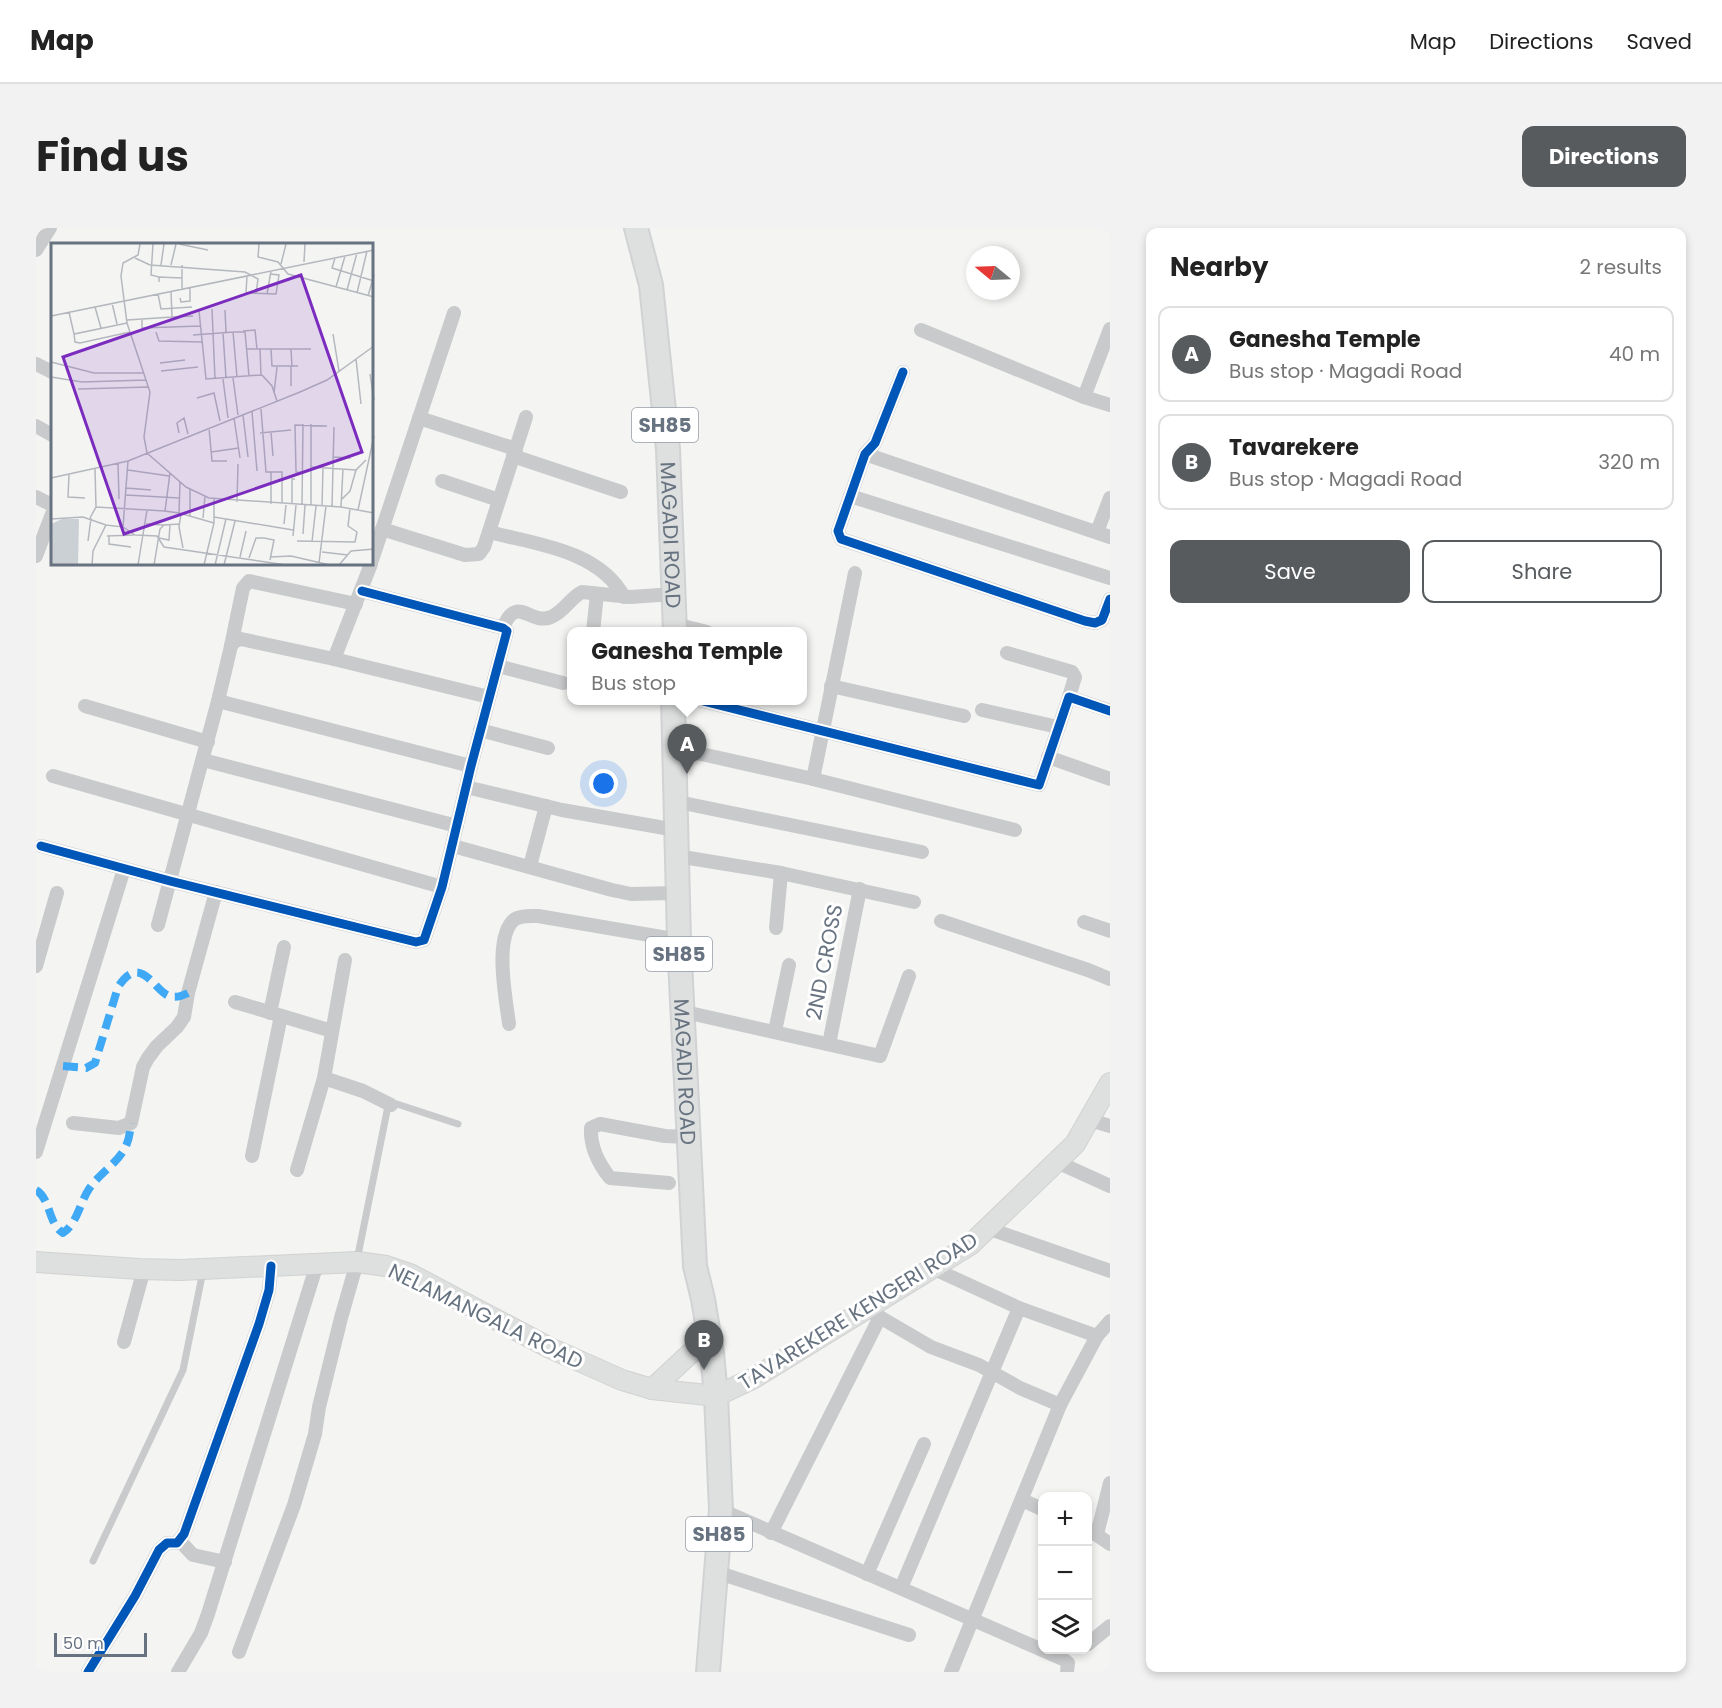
<!DOCTYPE html>
<html lang="en">
<head>
<meta charset="utf-8">
<style>
	body { margin:0; font-family:Poppins,sans-serif; background:#f2f2f2; color:#222 }
	.controls { position:absolute; right:18px; bottom:18px; display:grid; overflow:hidden; border-radius:12px; box-shadow:0 3px 9px #0003 }
	.controls button { width:54px; height:54px; display:grid; place-items:center; padding:0; border:0; border-bottom:2px solid #e0e0e0; background:#fff; color:#222; font:30px sans-serif }
	.compass { position:absolute; left:930px; top:18px; width:54px; height:54px; border-radius:50%; background:#fff; box-shadow:0 3px 9px #0003; rotate:289deg }
	.scale { position:absolute; left:18px; bottom:15px; width:93px; box-sizing:border-box; padding-left:6px; border:3px solid #677380; border-top:0; font-size:16px; line-height:21px; white-space:nowrap; color:#677380; -webkit-text-stroke:4px #fff; paint-order:stroke }
	.you { position:absolute; left:568px; top:556px; width:21px; height:21px; margin:-15px; border:4px solid #fff; border-radius:50%; background:#1a73e8; box-shadow:0 0 0 9px #1a73e833 }
	.badge { display:grid; place-items:center; width:39px; height:39px; border-radius:50%; background:#575b5e; color:#fff; font-size:20px; font-weight:700 }
	.pin { position:absolute; translate:-50% -50px; filter:drop-shadow(0 2px 3px #0008) }
	.pin::after { content:''; position:absolute; top:32px; width:21px; height:18px; background:inherit; clip-path:polygon(0 0,100% 0,50% 100%) }
	.popup { position:absolute; left:531px; top:399px; width:240px; height:78px; box-sizing:border-box; display:grid; place-content:center; border-radius:12px; background:#fff; filter:drop-shadow(0 2px 4px #0005); font-size:20px; white-space:nowrap; color:#767676 }
	.popup b { font-size:22px; color:#222 }
	.popup::after { content:''; position:absolute; left:50%; top:100%; margin-left:-12px; border:12px solid transparent; border-top-color:#fff }
	.list { margin:0; padding:0; list-style:none }
	h2 { display:flex; justify-content:space-between; align-items:center; height:78px; margin:0; padding:0 24px; font-size:26px }
	h2 small { font-size:20px; font-weight:400; color:#767676 }
	.list li { display:grid; grid-template-columns:39px 1fr auto; gap:18px; align-items:center; box-sizing:border-box; height:96px; margin:0 12px 12px; padding:0 12px; border:2px solid #e0e0e0; border-radius:12px }
	.list b { display:block; font-size:22px; white-space:nowrap }
	.list p { margin:0; font-size:20px; white-space:nowrap; color:#767676 }
	.list em { font-size:20px; font-style:normal; color:#767676 }
	.actions { display:flex; gap:12px; padding:18px 24px }
	.actions a { flex:1; padding:14px 0; border:2px solid #575b5e; border-radius:12px; text-align:center; font-size:21px; color:#575b5e }
	.actions .main { background:#575b5e; color:#fff }
	.icon { flex:none; width:33px; height:33px; fill:none; stroke:currentColor; stroke-width:2; stroke-linecap:round; stroke-linejoin:round }
	.map { position:relative; flex:none; width:1074px; height:1444px; overflow:hidden; border-radius:12px }
	header { display:flex; align-items:center; gap:36px; box-sizing:border-box; height:84px; padding:0 30px; background:#fff; border-bottom:2px solid #e0e0e0 }
	header strong { font-size:28px }
	nav { display:flex; gap:33px; margin-inline-start:auto; font-size:21px }
	.intro { display:flex; align-items:center; justify-content:space-between; box-sizing:border-box; height:144px; padding:0 36px }
	h1 { margin:0; font-size:42px }
	.button { padding:15px 27px; border-radius:12px; background:#575b5e; color:#fff; font-size:21px; font-weight:700 }
	main { display:flex; gap:36px; padding:0 36px }
	aside { flex:1; background:#fff; border-radius:12px; box-shadow:0 3px 9px #0003 }
	.map>svg:first-child { display:block }
	.lines { fill:none; stroke-linecap:round; stroke-linejoin:round }
	.secondary-casing { stroke:#d1d2d2; stroke-width:22 }
	.primary-casing { stroke:#d1d2d3; stroke-width:26 }
	.service { stroke:#c9cacb; stroke-width:7 }
	.minor { stroke:#c9cacb; stroke-width:14 }
	.secondary { stroke:#dedfdf; stroke-width:20 }
	.primary { stroke:#dedfdf; stroke-width:22 }
	.quiet { stroke:#3fa9f5; stroke-width:8; stroke-dasharray:15 8; stroke-linecap:butt }
	.cycleway-casing { stroke:#fff; stroke-width:13 }
	.cycleway { stroke:#0057b8; stroke-width:9 }
	.labels { text-anchor:middle; dominant-baseline:central; stroke-width:6; stroke-linejoin:round; paint-order:stroke }
	.shield { fill:#fff; stroke:#959da6; stroke-width:1.5 }
	.shield-label { font-size:20px; font-weight:bold; fill:#677380 }
	.street-label { font-size:21px; fill:#677380; stroke:#fff }
	.inset-road { fill:none; stroke:#b4b8be; stroke-width:1.5 }
	.view { fill:#7b2cbf; fill-opacity:0.15; stroke:#7b2cbf; stroke-width:3 }
	.inset-edge { fill:none; stroke:#677380; stroke-width:3 }
</style>
</head>
<body>
<header>
<strong>Map</strong>
<nav><a>Map</a><a>Directions</a><a>Saved</a></nav>
</header>
<div class="intro"><h1>Find us</h1><a class="button">Directions</a></div>
<main>
<div class="map">
<svg width="1074" height="1444" viewBox="0 0 1074 1444">
	<rect width="100%" height="100%" fill="#f4f4f3"/>
	<g class="lines">
		<g class="secondary-casing">
			<g id="secondary">
				<path d="M0 1034 103 1041 144 1042 321 1034 350 1038 376 1047 514 1120 586 1152 616 1161 680 1168 718 1150 934 1017 1039 916 1074 855"/>
				<path d="M616 1161 673 1108"/>
			</g>
		</g>
		<g class="primary-casing">
			<g id="primary">
				<path id="s1" d="M600 0 615 57 632 221 639 404"/>
				<path id="s2" d="M637 472 643 712 659 1038 667 1071 676 1125 680 1168 685 1282 672 1444"/>
			</g>
		</g>
		<g class="service">
			<path d="M321 1032 351 883 355 877 361 876 422 896"/>
			<path d="M57 1333 147 1142 167 1043"/>
		</g>
		<g class="minor">
			<path d="M0 22 14 0"/>
			<path d="M885 102 1048 169 1074 177"/>
			<path d="M0 136 16 144"/>
			<path d="M867 144 839 215 829 226 802 303 805 311 1049 393 1059 395 1066 392 1074 371"/>
			<path d="M1048 169 1074 101"/>
			<path d="M383 190 480 221"/>
			<path d="M0 198 16 207"/>
			<path d="M829 226 1074 309"/>
			<path d="M477 228 585 264"/>
			<path d="M406 253 463 272"/>
			<path d="M814 268 1074 350"/>
			<path d="M0 269 16 277"/>
			<path d="M346 301 429 327 443 326 448 319 490 189"/>
			<path d="M453 304C499 316 563 322 588 369"/>
			<path d="M1061 304 1074 270"/>
			<path d="M0 328 16 286"/>
			<path d="M336 332 418 85"/>
			<path d="M639 396 671 404"/>
			<path d="M467 400C481 365 494 398 515 389 528 384 534 370 546 364L594 369 638 366"/>
			<path d="M557 404 561 366"/>
			<path d="M195 418 207 360 213 353 320 376"/>
			<path d="M971 425 1036 444 1039 449 1033 469"/>
			<path d="M298 431 335 336"/>
			<path d="M462 438 527 455"/>
			<path d="M795 458 928 488"/>
			<path d="M663 472 1003 557 1033 469 1074 483"/>
			<path d="M182 473 195 418 199 413 205 411 298 431 453 469"/>
			<path d="M49 478 172 514"/>
			<path d="M946 482 1022 499"/>
			<path d="M444 502 512 520"/>
			<path d="M652 523 777 551 979 602"/>
			<path d="M1012 529 1074 551"/>
			<path d="M167 532 421 598"/>
			<path d="M17 548 406 659"/>
			<path d="M777 551 819 345"/>
			<path d="M430 559 526 582 640 602"/>
			<path d="M652 576 886 624"/>
			<path d="M5 618 134 653 380 714 388 712 406 659 435 538 471 403 467 400 326 363"/>
			<path d="M417 618 576 662 595 666 641 665"/>
			<path d="M653 630 745 645 878 674"/>
			<path d="M494 638 510 578"/>
			<path d="M905 693 1052 742 1074 751"/>
			<path d="M1048 694 1074 703"/>
			<path d="M122 697 182 473 435 538"/>
			<path d="M740 700 745 645"/>
			<path d="M0 738 21 665"/>
			<path d="M199 774 296 803"/>
			<path d="M234 785 248 719"/>
			<path d="M658 786 844 828 873 748"/>
			<path d="M473 796C470 771 457 708 479 691 486 687 495 688 502 688L643 712"/>
			<path d="M739 803 753 737"/>
			<path d="M793 816 824 661"/>
			<path d="M288 850 327 863 355 877"/>
			<path d="M1054 892 1074 898"/>
			<path d="M37 895 83 900 95 895 107 839 112 830 121 818 141 799 148 789 152 765 180 664"/>
			<path d="M0 924 88 641"/>
			<path d="M216 928 245 788"/>
			<path d="M1021 934 1074 958"/>
			<path d="M261 942 288 850 309 732"/>
			<path d="M633 955 574 950C562 935 554 919 555 900L564 896 629 908 651 909"/>
			<path d="M951 1000 1074 1043"/>
			<path d="M896 1040 983 1080 1061 1108 1074 1093"/>
			<path d="M830 1081 895 1119 943 1137 984 1160 1024 1177 1061 1108"/>
			<path d="M88 1114 108 1041"/>
			<path d="M986 1272 1006 1281"/>
			<path d="M685 1282 1027 1431 1032 1435 1031 1444"/>
			<path d="M1052 1301 1074 1316"/>
			<path d="M735 1305 844 1089"/>
			<path d="M1061 1306 1074 1255"/>
			<path d="M143 1312 157 1327 189 1334"/>
			<path d="M680 1344 873 1407"/>
			<path d="M831 1346 888 1216"/>
			<path d="M865 1360 983 1080"/>
			<path d="M1052 1416 1074 1398"/>
			<path d="M203 1424 258 1277 279 1206 283 1179 305 1090 321 1034"/>
			<path d="M52 1444 99 1368 123 1322 131 1315H141L148 1306 223 1096 233 1062 235 1038"/>
			<path d="M142 1444 165 1405 172 1386 281 1036"/>
			<path d="M915 1444 1024 1177"/>
		</g>
		<use href="#secondary" class="secondary"/>
		<use href="#primary" class="primary"/>
		<g class="quiet">
			<path d="M27 838 50 840 59 835 82 759C105 724 117 762 133 768 140 770 146 768 152 765"/>
			<path d="M0 962C15 971 12 996 27 1005 41 996 44 974 53 961 63 946 79 937 88 922 93 913 94 905 95 895"/>
		</g>
		<g class="cycleway-casing">
			<g id="cycleway">
				<path d="M867 144 839 215 829 226 802 303 805 311 1049 393 1059 395 1066 392 1074 371"/>
				<path d="M663 472 1003 557 1033 469 1074 483"/>
				<path d="M5 618 134 653 380 714 388 712 406 659 435 538 471 403 467 400 326 363"/>
				<path d="M52 1444 99 1368 123 1322 131 1315H141L148 1306 223 1096 233 1062 235 1038"/>
			</g>
		</g>
		<use href="#cycleway" class="cycleway"/>
	</g>
	<g class="labels">
		<g class="shield">
			<rect x="596" y="180" width="66" height="34" rx="4.5"/>
			<rect x="610" y="709" width="66" height="34" rx="4.5"/>
			<rect x="650" y="1289" width="66" height="34" rx="4.5"/>
		</g>
		<g class="shield-label">
			<text x="629" y="197">SH85</text>
			<text x="643" y="726">SH85</text>
			<text x="683" y="1306">SH85</text>
		</g>
		<g class="street-label">
			<text stroke="none"><textPath href="#s1" startOffset="310">MAGADI ROAD</textPath></text>
			<text transform="translate(788 734) rotate(-79)">2ND CROSS</text>
			<text stroke="none"><textPath href="#s2" startOffset="372">MAGADI ROAD</textPath></text>
			<text transform="translate(822 1083) rotate(-32)">TAVAREKERE KENGERI ROAD</text>
			<text transform="translate(450 1088) rotate(26)">NELAMANGALA ROAD</text>
		</g>
	</g>
	<g transform="translate(15 15)">
		<rect width="322" height="322" fill="#f4f4f3"/>
		<path d="M11 276H28L27 322H0V281Z" fill="#cad0d3"/>
		<path class="inset-road" d="M89 1 87 12 72 20 70 33 76 80 99 149 93 194 96 210M102 1 100 32 108 34V39M128 1 157 7M208 1 207 14 227 19 237 31 323 54M84 15 99 22 194 29 207 36 205 51M284 15 281 25 323 38M253 19 254 1M230 21 235 1M110 22 113 1M120 22 125 1M131 22V46M196 33 195 50 225 51 228 32 219 31M108 34 131 35M285 44 294 13M296 47 306 10M306 50 316 8M107 51 110 66 141 64M216 51 220 28M317 53 323 32M129 55 130 59 139 58V44M61 60 66 81M44 64 50 85M161 66 164 136M174 67 175 89M148 68 155 136 210 132 209 106M18 69 23 91 76 80M0 73 323 7M121 74 142 73M91 76V85L149 83M76 77 121 74 120 48M192 88 204 87 206 106M105 89 108 98 151 99M182 89H194L198 133M172 90 175 135M23 91 24 99 29 100 79 89M282 91 288 128M142 92 182 89 186 134M196 106H260M220 106 221 123H247M240 106 241 124M305 116 310 161M0 119 43 130H92M109 120 134 117M240 124V143M110 128 147 124M319 131 323 157M211 132 221 143 226 158M0 134 31 139 95 137M182 135 187 172M172 136 177 175M27 146 98 144M223 150 226 124M146 155 163 150 169 178M210 166 215 229H231V261M201 169 206 228M192 172 197 214M183 175 189 215M260 181V263M158 185 161 218H176M220 189 222 213M128 190 126 180 133 175 137 191M209 190 240 187M160 209 188 205M96 210 135 244 158 255 290 264 323 270M282 214 300 215M67 220 68 256M260 224 305 227M44 226 45 264M77 227 118 233M119 230 114 268 128 270M253 230 245 229 244 182 276 183M18 232 17 254 34 255M0 235 77 218 249 149 276 137 323 103M129 239 128 270 163 280M75 245 100 247M75 252 128 255M291 256 299 248 305 227 315 217M186 259 187 221M220 261V229M241 262V236H244M251 262 252 181M271 263 272 225M281 264 283 184M290 264 292 226M307 267 323 193M130 271 128 284 132 305M139 273V246M163 274 175 276 164 322M39 275 45 264 114 268M152 275 154 253M0 276 32 274 55 282M175 276 242 287M95 281 113 282M233 281 235 262M72 284 84 292 106 293 113 304 235 322M252 291 254 262M56 293 83 292M58 293V301L80 304M242 293 245 262M108 295 118 297 119 281M37 298 40 275M246 298 304 299 306 289 297 283 299 266M261 299 265 263M271 309 297 312M189 314 195 288M219 314 240 313 279 322M198 315 205 295H213L223 297 219 317M268 320 275 263M41 322 42 308 55 282 72 284 77 218M87 322 96 267M103 322 109 286 113 282 128 281M153 322 163 280V256M173 322 184 278M288 322 300 308 323 306"/>
		<path class="view" d="M250 32 311 209 73 291 12 114Z"/>
		<rect width="322" height="322" class="inset-edge"/>
	</g>
</svg>
<div class="controls">
<button>+</button>
<button>−</button>
<button><svg class="icon" aria-label="layers" viewBox="0 0 24 24"><path d="M12 4l9 5-9 5-9-5zM3 14l9 5 9-5"/></svg></button>
</div>
<svg class="compass" viewBox="-18 -18 36 36"><path d="M0-13l5 13h-10z" fill="#e53935"/><path d="M0 13l5-13h-10z" fill="#767676"/></svg>
<div class="scale">50 m</div>
<div class="you"></div>
<div class="pin badge" style="left:651px;top:546px">A</div>
<div class="popup"><b>Ganesha Temple</b>Bus stop</div>
<div class="pin badge" style="left:668px;top:1142px">B</div>
</div>
<aside>
<h2>Nearby<small>2 results</small></h2>
<ul class="list">
<li><span class="badge">A</span><div><b>Ganesha Temple</b><p>Bus stop · Magadi Road</p></div><em>40 m</em></li>
<li><span class="badge">B</span><div><b>Tavarekere</b><p>Bus stop · Magadi Road</p></div><em>320 m</em></li>
</ul>
<div class="actions"><a class="main">Save</a><a>Share</a></div>
</aside>
</main>
</body>
</html>
